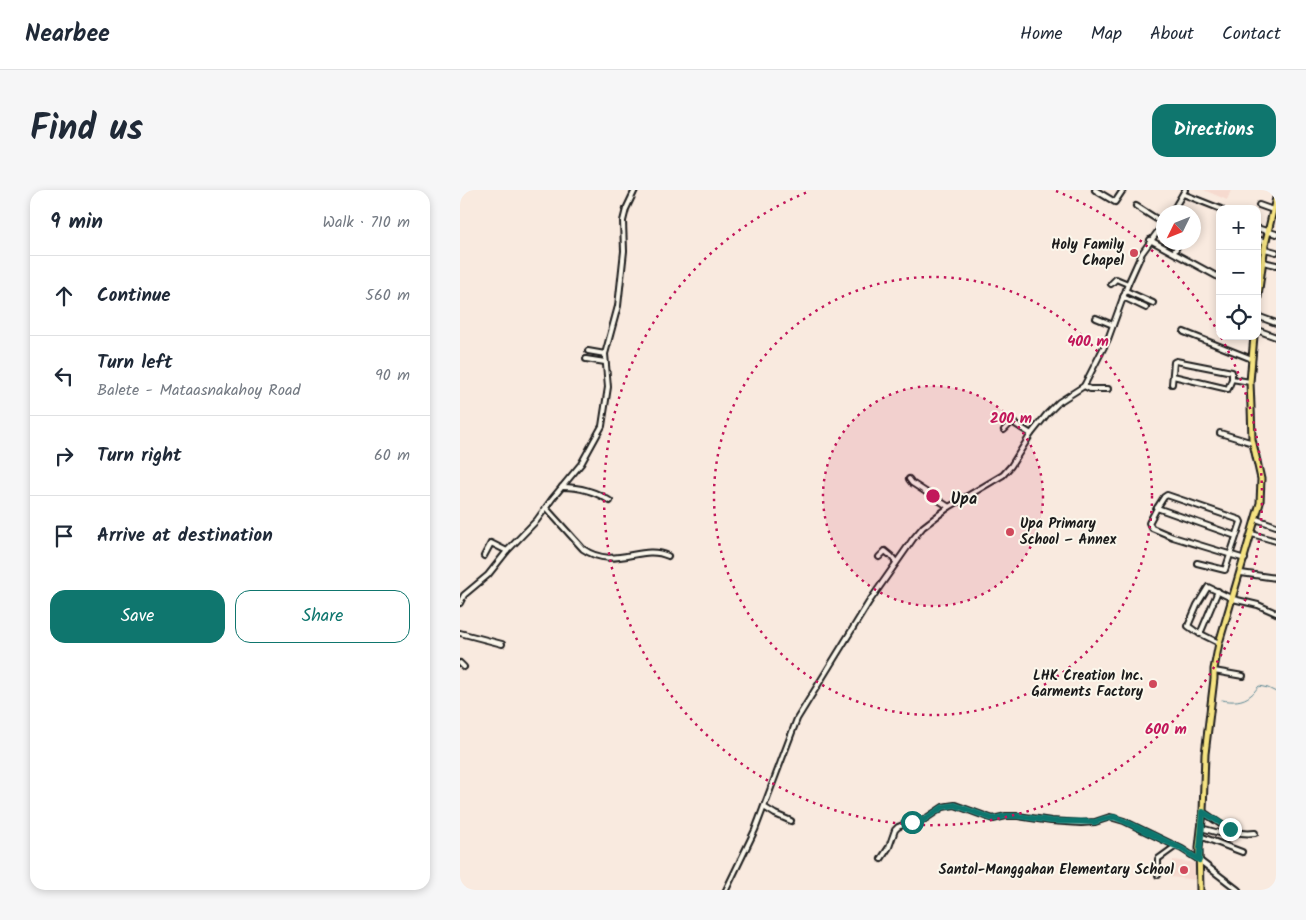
<!DOCTYPE html>
<html lang="en">
<head>
<meta charset="utf-8">
<style>
	body { margin:0; font-family:Kalam,sans-serif; background:#f6f6f7; color:#1f2937 }
	.controls { position:absolute; right:15px; top:15px; display:grid; overflow:hidden; border-radius:10px; box-shadow:0 2px 8px #0003 }
	.controls button { width:45px; height:45px; display:grid; place-items:center; padding:0; border:0; border-bottom:1px solid #e0e1e3; background:#fff; color:#1f2937; font:25px sans-serif }
	.compass { position:absolute; left:696px; top:15px; width:45px; height:45px; border-radius:50%; background:#fff; box-shadow:0 2px 8px #0003; rotate:227deg }
	.stop { position:absolute; width:15px; height:15px; margin:-11px; border:4px solid #0f766e; border-radius:50%; background:#fff }
	.stop.end { background:#0f766e; border-color:#fff; box-shadow:0 1px 5px #0008 }
	.list { margin:0; padding:0; list-style:none }
	h2 { display:flex; justify-content:space-between; align-items:center; height:65px; margin:0; padding:0 20px; font-size:21px }
	h2 small { font-size:16px; font-weight:400; color:#747a83 }
	.list li { display:grid; grid-template-columns:32px 1fr auto; gap:15px; align-items:center; box-sizing:border-box; height:80px; padding:0 20px; border-top:1px solid #e0e1e3 }
	.list b { display:block; font-size:19px; white-space:nowrap }
	.list p { margin:0; font-size:16px; white-space:nowrap; color:#747a83 }
	.list em { font-size:16px; font-style:normal; color:#747a83 }
	.actions { display:flex; gap:10px; padding:15px 20px }
	.actions a { flex:1; padding:11px 0; border:1px solid #0f766e; border-radius:15px; text-align:center; font-size:18px; color:#0f766e }
	.actions .main { background:#0f766e; color:#fff }
	.icon { flex:none; width:28px; height:28px; fill:none; stroke:currentColor; stroke-width:2; stroke-linecap:round; stroke-linejoin:round }
	.map { position:relative; flex:none; width:816px; height:700px; overflow:hidden; border-radius:15px }
	header { display:flex; align-items:center; gap:30px; box-sizing:border-box; height:70px; padding:0 25px; background:#fff; border-bottom:1px solid #e0e1e3 }
	header strong { font-size:24px }
	nav { display:flex; gap:28px; margin-inline-start:auto; font-size:18px }
	.intro { display:flex; align-items:center; justify-content:space-between; box-sizing:border-box; height:120px; padding:0 30px }
	h1 { margin:0; font-size:35px }
	.button { padding:12px 22px; border-radius:15px; background:#0f766e; color:#fff; font-size:18px; font-weight:700 }
	main { display:flex; gap:30px; padding:0 30px }
	aside { flex:1; background:#fff; border-radius:15px; box-shadow:0 2px 8px #0003 }
	.map>svg:first-child { display:block }
	.built { fill:#f6dacf }
	.lines { fill:none; stroke-linecap:round; stroke-linejoin:round }
	.stream { stroke:#5a8793; stroke-width:1 }
	.minor-casing { stroke:#1c1c1c; stroke-width:8 }
	.major-casing { stroke:#1c1c1c; stroke-width:9 }
	.minor { stroke:#fbf7ec; stroke-width:4 }
	.major { stroke:#f5e382; stroke-width:5 }
	.route { stroke:#0f766e; stroke-width:6 }
	.ring { fill:none; stroke:#c2185b; stroke-width:2.5; stroke-dasharray:2.5 5 }
	.poi-dot { fill:#d1495b; stroke:#fbf7ec; stroke-width:2 }
	.labels { text-anchor:middle; dominant-baseline:central; stroke-width:4; stroke-linejoin:round; paint-order:stroke }
	.poi-label { font-size:14px; font-weight:bold; fill:#1c1c1c; stroke:#fbf7ec; text-anchor:end }
	.quarter-label { font-size:16px; font-weight:bold; fill:#1c1c1c; stroke:#fbf7ec }
	.centre { fill:#c2185b; stroke:#fbf7ec; stroke-width:2.5 }
	.ring-label { font-size:15px; text-anchor:middle; font-weight:bold; fill:#c2185b; stroke:#fbf7ec; stroke-width:4; stroke-linejoin:round; paint-order:stroke }
</style>
</head>
<body>
<header>
<strong>Nearbee</strong>
<nav><a>Home</a><a>Map</a><a>About</a><a>Contact</a></nav>
</header>
<div class="intro"><h1>Find us</h1><a class="button">Directions</a></div>
<main>
<aside>
<h2>9 min<small>Walk · 710 m</small></h2>
<ul class="list">
<li><svg class="icon" aria-label="ahead" viewBox="0 0 24 24"><path d="M12 20V5M6 11l6-6 6 6"/></svg><div><b>Continue</b></div><em>560 m</em></li>
<li><svg class="icon" aria-label="left" viewBox="0 0 24 24"><path d="M17 20v-9H6M10 6l-5 5 5 5"/></svg><div><b>Turn left</b><p>Balete - Mataasnakahoy Road</p></div><em>90 m</em></li>
<li><svg class="icon" aria-label="right" viewBox="0 0 24 24"><path d="M7 20v-9h11M14 6l5 5-5 5"/></svg><div><b>Turn right</b></div><em>60 m</em></li>
<li><svg class="icon" aria-label="arrive" viewBox="0 0 24 24"><path d="M6 21V4h12l-3 4 3 4H6"/></svg><div><b>Arrive at destination</b></div></li>
</ul>
<div class="actions"><a class="main">Save</a><a>Share</a></div>
</aside>
<div class="map">
<svg width="816" height="700" viewBox="0 0 816 700">
	<rect width="100%" height="100%" fill="#f9eadf"/>
	<filter id="ink" filterUnits="userSpaceOnUse"><feTurbulence type="fractalNoise" baseFrequency=".02" numOctaves="2"/><feDisplacementMap in="SourceGraphic" scale="10" xChannelSelector="R" yChannelSelector="G"/><feConvolveMatrix kernelMatrix="1 2 1 2 8 2 1 2 1" color-interpolation-filters="sRGB"/></filter>
	<g filter="url(#ink)">
		<g class="built">
			<path d="M744 0H771L767 10Z"/>
			<path d="M713 670 737 673 736 690 710 687Z"/>
		</g>
		<g class="lines">
			<path class="stream" d="M762 510C772 512 783 512 791 505 794 503 796 499 799 496L808 498 816 502"/>
			<g class="minor-casing">
				<g id="minor">
					<path d="M635 0 655 12 663 0"/>
					<path d="M723 4 761 19"/>
					<path d="M799 15 813 20"/>
					<path d="M676 16 703 33"/>
					<path d="M712 22 725 0"/>
					<path d="M797 38 816 44"/>
					<path d="M797 49 806 52"/>
					<path d="M690 50 760 88"/>
					<path d="M805 59 816 62"/>
					<path d="M714 62 720 52"/>
					<path d="M803 72 816 75"/>
					<path d="M651 94 656 89 668 94"/>
					<path d="M666 101 693 113"/>
					<path d="M663 107 686 118"/>
					<path d="M797 126 816 133"/>
					<path d="M636 128 653 135"/>
					<path d="M797 140 816 147"/>
					<path d="M724 142 792 169"/>
					<path d="M128 161 145 164"/>
					<path d="M126 169 145 172"/>
					<path d="M713 186 768 199 772 189"/>
					<path d="M712 194 714 172 716 171 772 182V189L790 192"/>
					<path d="M624 196 630 199H648"/>
					<path d="M544 240 552 232 571 244"/>
					<path d="M760 243 793 253"/>
					<path d="M449 289 452 293 489 317"/>
					<path d="M102 297C120 297 135 301 150 311"/>
					<path d="M86 318 123 359C155 381 181 353 208 366"/>
					<path d="M697 318 704 307 707 305 780 330 781 332 765 380 737 373"/>
					<path d="M796 329 816 336"/>
					<path d="M792 344 816 351"/>
					<path d="M776 346 697 318 689 333 692 338 713 347 785 369"/>
					<path d="M24 366 31 353 47 361"/>
					<path d="M419 367 425 361 431 366 436 372"/>
					<path d="M781 383 816 388"/>
					<path d="M0 413 4 405 28 385 47 361 77 330 92 309 121 274 142 236 148 197 145 164 158 116 164 61 163 31 166 19 175 0"/>
					<path d="M0 443 42 454"/>
					<path d="M740 444 758 401"/>
					<path d="M759 453 735 441 728 436 737 415 748 397 773 409 798 415 816 423"/>
					<path d="M0 473 4 477"/>
					<path d="M754 481 783 486"/>
					<path d="M304 617 315 624 331 631"/>
					<path d="M743 622C762 634 771 646 795 643"/>
					<path d="M741 638 763 644"/>
					<path d="M740 646 782 662"/>
					<path d="M421 669 429 657 435 640 438 637 448 633 462 631 483 617 488 616 495 615 533 629 546 626H558L591 631 621 633 635 632 650 627 664 631 722 659 739 670 778 700"/>
					<path d="M698 685V669L716 656"/>
					<path d="M266 700 295 640 337 529 409 412 453 349 463 337 489 317 543 285 551 276 571 244 587 224 599 212 624 196 648 149 668 94 682 63 704 33"/>
				</g>
			</g>
			<g class="major-casing">
				<g id="major">
					<path d="M797 114 805 55 816 8"/>
					<path d="M740 700 739 657 743 622 745 564 754 489V479L759 453 800 313 801 289 792 249 791 217 790 192 794 146"/>
				</g>
			</g>
			<use href="#minor" class="minor"/>
			<use href="#major" class="major"/>
		</g>
	</g>
	<g class="lines" filter="url(#ink)">
		<path class="route" d="M452 632 462 631 483 617 495 615 533 629 546 626H558L591 631 635 632 643 629 654 627 664 631 722 659 739 670 743 622 770 639"/>
	</g>
	<circle cx="473" cy="306" r="110" fill="#c2185b" fill-opacity=".12"/>
	<g class="ring">
		<circle cx="473" cy="306" r="110"/>
		<circle cx="473" cy="306" r="219"/>
		<path d="M596 1A329 329 0 1 1 350 1"/>
	</g>
	<g class="poi-dot">
		<circle cx="674" cy="63" r="5"/>
		<circle cx="550" cy="342" r="5"/>
		<circle cx="693" cy="494" r="5"/>
		<circle cx="724" cy="680" r="5"/>
	</g>
	<g class="labels">
		<g class="poi-label">
			<text x="664" y="55">Holy Family<tspan x="664" dy="16">Chapel</tspan></text>
			<text x="560" y="334" text-anchor="start">Upa Primary<tspan x="560" dy="16">School – Annex</tspan></text>
			<text x="683" y="486">LHK Creation Inc.<tspan x="683" dy="16">Garments Factory</tspan></text>
			<text x="714" y="680">Santol-Manggahan Elementary School</text>
		</g>
		<g class="quarter-label">
			<text x="504" y="309">Upa</text>
		</g>
	</g>
	<circle cx="473" cy="306" r="8" class="centre"/>
	<g class="ring-label">
		<text x="628" y="156">400 m</text>
		<text x="551" y="233">200 m</text>
		<text x="706" y="544">600 m</text>
	</g>
</svg>
<div class="controls">
<button>+</button>
<button>−</button>
<button><svg class="icon" aria-label="locate" viewBox="0 0 24 24"><circle cx="12" cy="12" r="6"/><path d="M12 2v4M12 18v4M2 12h4M18 12h4"/></svg></button>
</div>
<svg class="compass" viewBox="-18 -18 36 36"><path d="M0-13l5 13h-10z" fill="#e53935"/><path d="M0 13l5-13h-10z" fill="#747a83"/></svg>
<div class="stop" style="left:452px;top:632px"></div>
<div class="stop end" style="left:770px;top:639px"></div>
</div>
</main>
</body>
</html>
